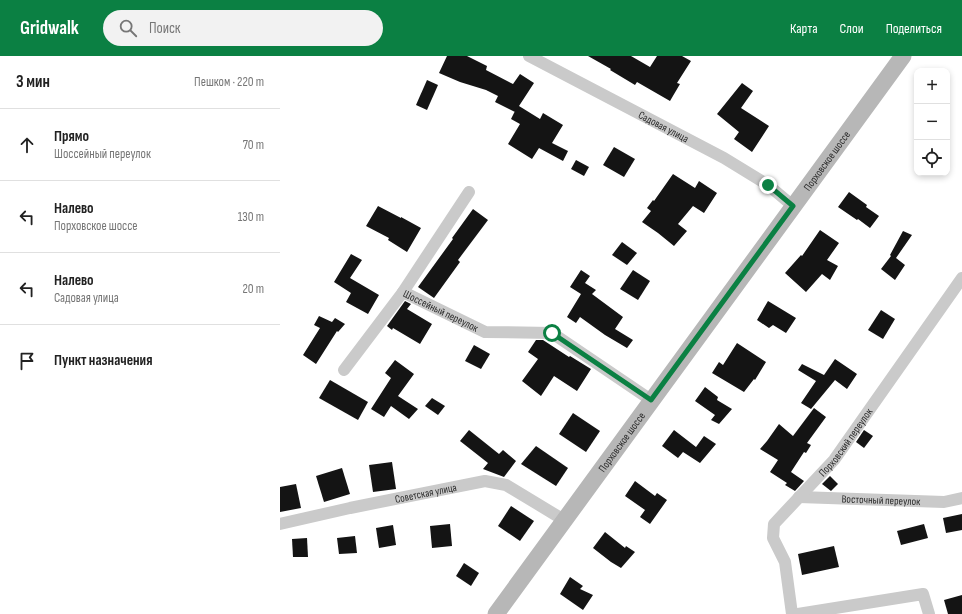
<!DOCTYPE html>
<html lang="ru">
<head>
<meta charset="utf-8">
<style>
	body { margin:0; font-family:"Sofia Sans Condensed",sans-serif; background:#f2f2f2; color:#222 }
	.controls { position:absolute; right:12px; top:12px; display:grid; overflow:hidden; border-radius:8px; box-shadow:0 2px 6px #0003 }
	.controls button { width:36px; height:36px; display:grid; place-items:center; padding:0; border:0; border-bottom:1px solid #e0e0e0; background:#fff; color:#222; font:20px sans-serif }
	.stop { position:absolute; width:12px; height:12px; margin:-9px; border:3px solid #0b8043; border-radius:50%; background:#fff }
	.stop.end { background:#0b8043; border-color:#fff; box-shadow:0 1px 4px #0008 }
	.list { margin:0; padding:0; list-style:none }
	h2 { display:flex; justify-content:space-between; align-items:center; height:52px; margin:0; padding:0 16px; font-size:17px }
	h2 small { font-size:13px; font-weight:400; color:#767676 }
	.list li { display:grid; grid-template-columns:26px 1fr auto; gap:12px; align-items:center; box-sizing:border-box; height:72px; padding:0 16px; border-top:1px solid #e0e0e0 }
	.list b { display:block; font-size:15px; white-space:nowrap }
	.list p { margin:0; font-size:13px; white-space:nowrap; color:#767676 }
	.list em { font-size:13px; font-style:normal; color:#767676 }
	.icon { flex:none; width:22px; height:22px; fill:none; stroke:currentColor; stroke-width:2; stroke-linecap:round; stroke-linejoin:round }
	.map { position:relative; flex:none; width:682px; height:558px; overflow:hidden }
	header { display:flex; align-items:center; gap:24px; box-sizing:border-box; height:56px; padding:0 20px; background:#0b8043; color:#fff }
	header strong { font-size:19px }
	nav { display:flex; gap:22px; margin-inline-start:auto; font-size:14px }
	.search { width:280px; height:36px; background:#f2f2f2; display:flex; align-items:center; gap:10px; box-sizing:border-box; padding:0 14px; border-radius:22px; color:#767676; font-size:15px }
	main { display:flex }
	aside { flex:1; background:#fff }
	.map>svg:first-child { display:block }
	.building { fill:#141414 }
	.lines { fill:none; stroke-linecap:round; stroke-linejoin:round }
	.street { stroke:#cacaca; stroke-width:12 }
	.secondary { stroke:#b7b7b7; stroke-width:17 }
	.route { stroke:#0b8043; stroke-width:5 }
	.labels { text-anchor:middle; dominant-baseline:central; stroke-width:4; stroke-linejoin:round; paint-order:stroke }
	.street-label { font-size:11px; fill:#2d2d2d; stroke:#fff }
</style>
</head>
<body>
<header>
<strong>Gridwalk</strong>
<div class="search"><svg class="icon" aria-label="search" viewBox="0 0 24 24"><circle cx="10" cy="10" r="6"/><path d="M15 15l6 6"/></svg>Поиск</div>
<nav><a>Карта</a><a>Слои</a><a>Поделиться</a></nav>
</header>
<main>
<aside>
<h2>3 мин<small>Пешком · 220 m</small></h2>
<ul class="list">
<li><svg class="icon" aria-label="ahead" viewBox="0 0 24 24"><path d="M12 20V5M6 11l6-6 6 6"/></svg><div><b>Прямо</b><p>Шоссейный переулок</p></div><em>70 m</em></li>
<li><svg class="icon" aria-label="left" viewBox="0 0 24 24"><path d="M17 20v-9H6M10 6l-5 5 5 5"/></svg><div><b>Налево</b><p>Порховское шоссе</p></div><em>130 m</em></li>
<li><svg class="icon" aria-label="left" viewBox="0 0 24 24"><path d="M17 20v-9H6M10 6l-5 5 5 5"/></svg><div><b>Налево</b><p>Садовая улица</p></div><em>20 m</em></li>
<li><svg class="icon" aria-label="arrive" viewBox="0 0 24 24"><path d="M6 21V4h12l-3 4 3 4H6"/></svg><div><b>Пункт назначения</b></div></li>
</ul>
</aside>
<div class="map">
<svg width="682" height="558" viewBox="0 0 682 558">
	<rect width="100%" height="100%" fill="#fff"/>
	<g class="building">
		<path d="M167 0H187L207 10 206 14 233 28 240 18 254 27 239 50 260 63 263 57 283 69 272 87 288 95 283 105 259 92 252 103 228 88 240 68 231 63 235 55V56L215 46 218 40 206 34 180 26 159 17Z"/>
		<path d="M308 0H351L370 11 377 0H402L411 5 397 27 400 28 390 45 357 26 355 29 330 14 331 13Z"/>
		<path d="M147 24 158 29 147 54 136 49Z"/>
		<path d="M462 27 473 35 461 52 489 70 472 96 454 83 459 76 437 58Z"/>
		<path d="M334 91 355 103 344 121 323 109Z"/>
		<path d="M296 104 309 111 304 120 291 113Z"/>
		<path d="M393 118 415 132 419 125 437 137 424 157 413 150 398 168 407 175 394 190 378 177 362 166 371 155 367 152 373 144 374 145Z"/>
		<path d="M569 136 587 149 586 151 599 160 590 172 578 163 577 164 558 151Z"/>
		<path d="M98 150 121 162V161L141 172 127 196 108 184 109 182 86 170Z"/>
		<path d="M193 153 208 164 178 204 180 206 154 242 138 231 173 183 172 182Z"/>
		<path d="M540 174 559 187 547 204 558 210 550 224 542 218 526 236 505 217 521 199 522 200Z"/>
		<path d="M623 175 632 179 616 202 625 209 615 224 601 213 611 200 610 199Z"/>
		<path d="M342 186 357 197 347 209 332 199Z"/>
		<path d="M71 198 82 204 70 222 99 239 88 258 66 246 71 237 54 226Z"/>
		<path d="M301 214 310 220 305 227 316 234 312 238 343 261 335 273 353 284 347 292 325 279 300 261 296 267 287 261 301 238 290 231Z"/>
		<path d="M353 214 370 225 358 244 340 233Z"/>
		<path d="M125 245 131 248 127 253 152 268 140 288 113 272 112 274 107 270Z"/>
		<path d="M488 245 516 262 506 277 493 269 489 272 477 264Z"/>
		<path d="M601 254 615 263 603 283 588 274Z"/>
		<path d="M39 260 52 266 55 262 65 268 58 276 57 275 36 308 23 299 40 272 34 269Z"/>
		<path d="M256 284H263L289 301 290 300 311 313 297 335 274 320 261 340 242 325 258 303 248 296Z"/>
		<path d="M457 287 486 306 475 324 474 323 464 336 432 317 439 306 443 309Z"/>
		<path d="M194 289 210 298 201 313 185 305Z"/>
		<path d="M555 303 577 318 567 333 555 324 531 353 521 347 536 325 518 314 522 308 544 319Z"/>
		<path d="M115 304 134 318 118 340 138 353 129 363 111 350 104 361 91 353 111 322 105 317Z"/>
		<path d="M50 324 88 346 78 364 39 342Z"/>
		<path d="M425 331 438 341 437 344 452 353 439 368 431 364 435 359 415 345Z"/>
		<path d="M152 342 165 350 158 359 145 350Z"/>
		<path d="M534 352 546 361 527 387 531 389 526 397 524 396 511 416 524 425 515 435 505 429 507 427 490 416 498 404 480 393 487 385 499 368 513 380Z"/>
		<path d="M293 357 320 375 306 396 279 378Z"/>
		<path d="M189 374 219 398 223 394 236 405 224 421 203 413 208 407 180 385Z"/>
		<path d="M394 374 416 391 424 380 436 388 420 407 403 396 398 402 382 390Z"/>
		<path d="M584 374 593 380 584 392 576 386Z"/>
		<path d="M256 390 288 412 276 430 241 408Z"/>
		<path d="M112 406 116 433 93 436 89 409Z"/>
		<path d="M62 412 70 438 44 446 36 420Z"/>
		<path d="M550 420 558 428 551 435 542 428Z"/>
		<path d="M355 425 375 440 377 437 387 444 370 468 360 461 365 454 345 440Z"/>
		<path d="M16 428 21 452 0 456V431Z"/>
		<path d="M231 450 254 465 240 485 218 470Z"/>
		<path d="M682 458V474L666 477 663 462Z"/>
		<path d="M170 468 172 490 152 492 150 470Z"/>
		<path d="M644 468 648 482 621 489 617 475Z"/>
		<path d="M113 469 116 489 99 492 96 472Z"/>
		<path d="M325 476 345 492 346 490 355 496 341 512 331 506 313 492Z"/>
		<path d="M75 480 77 497 59 498 57 482Z"/>
		<path d="M27 482 28 501H13L12 483Z"/>
		<path d="M554 490 559 511 522 519 518 498Z"/>
		<path d="M184 507 199 517 191 530 176 520Z"/>
		<path d="M290 521 303 530 300 533 313 539 303 554 280 538Z"/>
		<path d="M682 539V558H668L664 544Z"/>
	</g>
	<g class="lines">
		<g class="street">
			<path id="s1" d="M249 0 444 102 488 129 513 150"/>
			<path d="M123 236 189 136"/>
			<path id="s2" d="M64 314 123 236 205 276 272 277 371 344"/>
			<path id="s3" d="M519 441 664 446 682 442"/>
			<path id="s4" d="M0 468 70 452 205 425 226 429 284 464"/>
			<path id="s5" d="M512 558 505 506 493 482 494 468 554 404 682 222"/>
			<path d="M518 558 643 538 649 558"/>
		</g>
		<path class="secondary" id="s6" d="M216 558 623 0"/>
	</g>
	<g class="lines">
		<path class="route" d="M272 277 371 344 513 150 488 129"/>
	</g>
	<g class="labels">
		<g class="street-label">
			<text stroke="none"><textPath href="#s1" startOffset="152">Садовая улица</textPath></text>
			<text stroke="none"><textPath href="#s6" startOffset="561">Порховское шоссе</textPath></text>
			<text stroke="none"><textPath href="#s2" startOffset="140">Шоссейный переулок</textPath></text>
			<text stroke="none"><textPath href="#s6" startOffset="213">Порховское шоссе</textPath></text>
			<text stroke="none"><textPath href="#s5" startOffset="202">Порховский переулок</textPath></text>
			<text stroke="none"><textPath href="#s4" startOffset="149">Советская улица</textPath></text>
			<text stroke="none"><textPath href="#s3" startOffset="82">Восточный переулок</textPath></text>
		</g>
	</g>
</svg>
<div class="controls">
<button>+</button>
<button>−</button>
<button><svg class="icon" aria-label="locate" viewBox="0 0 24 24"><circle cx="12" cy="12" r="6"/><path d="M12 2v4M12 18v4M2 12h4M18 12h4"/></svg></button>
</div>
<div class="stop" style="left:272px;top:277px"></div>
<div class="stop end" style="left:488px;top:129px"></div>
</div>
</main>
</body>
</html>
